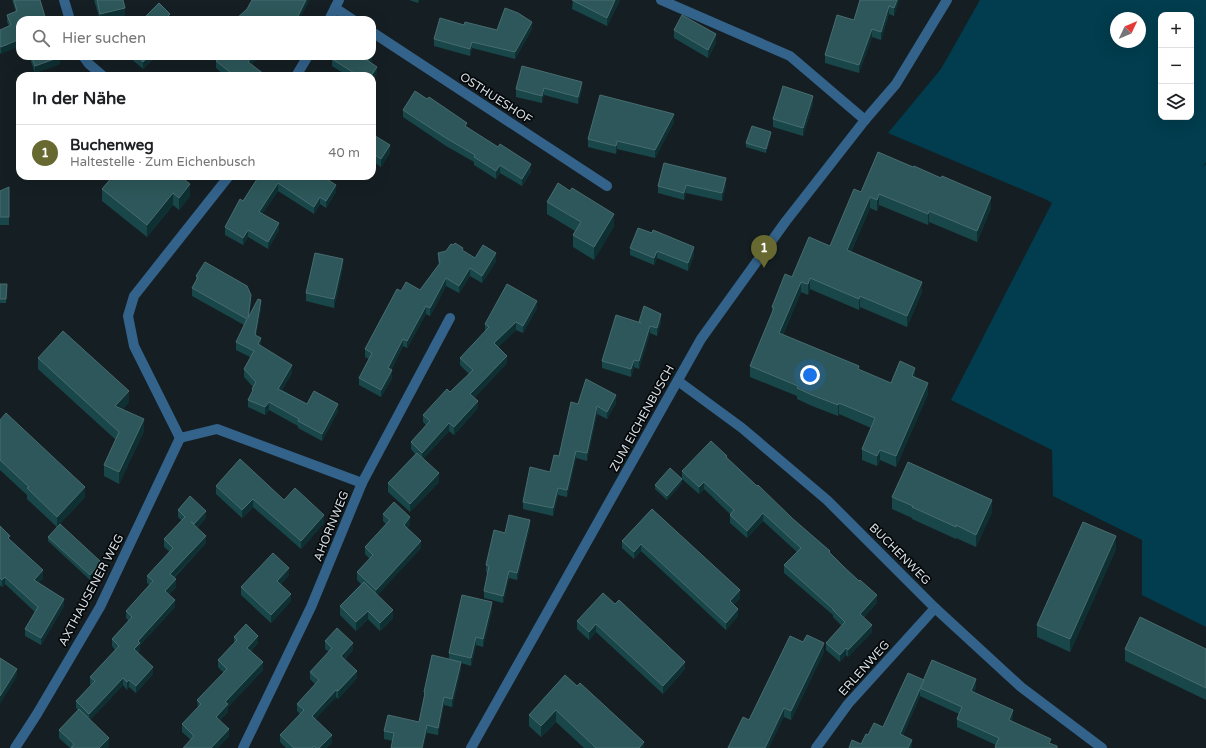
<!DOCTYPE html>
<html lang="de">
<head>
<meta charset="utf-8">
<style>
	body { margin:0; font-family:"Varela Round",sans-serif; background:#f6f6f6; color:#202124 }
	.controls { position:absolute; right:12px; top:12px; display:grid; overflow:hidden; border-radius:8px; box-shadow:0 4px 16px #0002 }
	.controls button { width:36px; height:36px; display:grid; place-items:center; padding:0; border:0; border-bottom:1px solid #e0e0e0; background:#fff; color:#202124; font:20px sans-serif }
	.compass { position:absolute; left:1110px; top:12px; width:36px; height:36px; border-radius:50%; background:#fff; box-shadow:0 4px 16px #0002; rotate:46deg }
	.you { position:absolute; left:810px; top:375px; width:14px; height:14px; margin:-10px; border:3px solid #fff; border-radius:50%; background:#1a73e8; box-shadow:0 0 0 6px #1a73e833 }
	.badge { display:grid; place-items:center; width:26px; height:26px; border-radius:50%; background:#686831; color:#fff; font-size:13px; font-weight:700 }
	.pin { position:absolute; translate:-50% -33px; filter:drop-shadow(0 1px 2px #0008) }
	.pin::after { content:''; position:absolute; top:21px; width:14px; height:12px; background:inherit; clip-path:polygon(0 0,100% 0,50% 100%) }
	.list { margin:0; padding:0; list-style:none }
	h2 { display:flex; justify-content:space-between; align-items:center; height:52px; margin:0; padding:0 16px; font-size:17px }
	h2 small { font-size:13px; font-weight:400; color:#757577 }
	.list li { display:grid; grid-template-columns:26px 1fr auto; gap:12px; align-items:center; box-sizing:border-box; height:56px; padding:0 16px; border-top:1px solid #e0e0e0 }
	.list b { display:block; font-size:15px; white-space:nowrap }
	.list p { margin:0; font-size:13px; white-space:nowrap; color:#757577 }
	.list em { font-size:13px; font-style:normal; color:#757577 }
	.icon { flex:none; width:22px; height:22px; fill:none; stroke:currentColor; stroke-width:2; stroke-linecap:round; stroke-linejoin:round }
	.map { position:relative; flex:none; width:1206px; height:748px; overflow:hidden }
	.search { position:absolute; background:#fff; box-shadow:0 4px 16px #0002; left:16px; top:16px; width:360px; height:44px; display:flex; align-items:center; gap:10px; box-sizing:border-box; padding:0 14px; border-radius:12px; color:#757577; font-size:15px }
	.panel { position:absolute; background:#fff; box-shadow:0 4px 16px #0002; left:16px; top:72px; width:360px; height:108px; border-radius:12px }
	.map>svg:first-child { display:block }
	.green { fill:#013d4e; fill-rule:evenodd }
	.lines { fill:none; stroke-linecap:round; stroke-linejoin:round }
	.minor { stroke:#33628a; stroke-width:10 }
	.wall { fill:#184649 }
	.shaded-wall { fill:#0e3033 }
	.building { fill:#2d575a; stroke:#486c6f }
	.labels { text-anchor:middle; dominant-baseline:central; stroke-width:3.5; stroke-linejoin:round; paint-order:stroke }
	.street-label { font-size:12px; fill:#d8dfe2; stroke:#05080a }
</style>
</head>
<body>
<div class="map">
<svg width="1206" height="748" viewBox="0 0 1206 748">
	<rect width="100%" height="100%" fill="#151f23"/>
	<path class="green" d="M980 0H1206V162L1202 168 1206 164V627L1142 595V540L1053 496 1052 450 951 400 1052 203 1045 199 888 133 941 69ZM1161 15H1191V117H1161ZM1116 18H1140V42H1116Z"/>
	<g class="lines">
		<g class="minor">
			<path d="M64 0 70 20"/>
			<path d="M661 0 790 56 865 120"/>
			<path d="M335 8 353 20"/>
			<path d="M329 20 339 0"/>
			<path d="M372 32 607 186"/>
			<path d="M83 56 89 64 103 76"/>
			<path d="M296 76 308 56"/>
			<path d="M229 176 134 296 128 316 134 346 180 438 217 429 362 483"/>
			<path d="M678 381 742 428 827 500 935 608 1021 687 1102 748"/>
			<path d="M15 748 37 714 100 607 180 438"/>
			<path d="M243 748 311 607 362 483 450 318"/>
			<path d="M471 748 701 339 786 221 865 120 896 84 947 0"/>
			<path d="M816 748 848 704 935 608"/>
		</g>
	</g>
	<g class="wall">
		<path d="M12 0H40L1 54 0 53V30L9 26 7 22V15L16 12Z"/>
		<path d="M94 0H123L125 16 109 20H100Z"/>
		<path d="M409 0H419L418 3Z"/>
		<path d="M573 0H620L607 26 572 9Z"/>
		<path d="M860 0H899L894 16 889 14 881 40 872 37 859 73 825 63V55L854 20Z"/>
		<path d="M464 25 497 30 532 29 515 59 472 48 470 56 434 46V39Z"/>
		<path d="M674 30 716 43 708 58 674 38Z"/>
		<path d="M29 56H60V64L35 73Z"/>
		<path d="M128 56H156L143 69Z"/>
		<path d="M220 56H259L252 64 264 76H225L216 68V61Z"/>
		<path d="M372 56V60L370 63 377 74 372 76H348L332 66V59Z"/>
		<path d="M522 66 582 89 578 104 544 95 542 103 516 97V89Z"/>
		<path d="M813 104 803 136 773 127V119Z"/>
		<path d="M403 110 467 127 531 172 522 186 500 173 496 179 474 165V162L446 146 403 117Z"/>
		<path d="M674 122 655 158 617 149 616 154 588 147V139Z"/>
		<path d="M372 134 390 153 381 167 372 161Z"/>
		<path d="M771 136 766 153 746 147V143Z"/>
		<path d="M878 152 991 208 977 242 929 222 928 225 879 205 877 211 870 208 851 252 922 292 907 327 860 307 859 310 810 289 808 295 801 292 783 335 859 370 891 383 915 377 928 394 896 467 880 460 877 466 862 460V449L871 428 839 414 838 416 812 406 797 399V396L750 377V366L772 312V307L792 277 830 246 861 192Z"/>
		<path d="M664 163 726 185 722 201 686 193 684 200 658 193V186Z"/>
		<path d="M113 176H184L182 178 190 196 179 210 173 205 147 237 102 201V189Z"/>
		<path d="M259 176H326L325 178 336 192 326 208 320 204 314 214 278 191 262 214 279 230 268 249 248 237 243 245 225 235V227L243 201Z"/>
		<path d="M9 187V225H0V191Z"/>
		<path d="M570 191 614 226 594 260 573 247V235L575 231 547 214V202Z"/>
		<path d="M630 248 694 255 688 271 657 258 654 265 630 255Z"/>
		<path d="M463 251 475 258 496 261 482 283 470 276 459 293 446 286 430 316 426 314 407 348 403 346 391 370 392 378 381 397 359 385V378L369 359 365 357V349L401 291 420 290 439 265 438 260V253Z"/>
		<path d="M343 267 334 308 306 301V293Z"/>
		<path d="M196 276 251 302 249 315 261 308 256 335 261 346 292 373 282 390 307 404 338 411 322 441 298 428V426L269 410 265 415 248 407V400L252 393V389L253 387 244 377V369L250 357 236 350V342L244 325 192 296V288L196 281Z"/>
		<path d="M0 284H7L6 303H0Z"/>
		<path d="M537 308 523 333 516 330 498 347 507 363 474 398 478 408 454 435 449 431 423 459 439 482 410 512 388 492V483L415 454 411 449V442L426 425 423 422V415L450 392 469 374 460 365V358L485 332V324Z"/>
		<path d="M639 322H661L657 336 650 333 639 369 634 367 631 377 602 368V361Z"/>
		<path d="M38 358 129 402 122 410 144 431 119 484 104 476V465L116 440 38 369Z"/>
		<path d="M616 403 607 419 597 414 587 461 576 458 567 497 558 495 553 516 523 509V502L550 472 559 456 578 404Z"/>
		<path d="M0 420 85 497 57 527 27 499V495L0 470Z"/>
		<path d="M727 459 830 553 877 603 864 617 872 632 848 657 846 655 840 662 826 650V643L842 626 833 617V615L784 573V565L797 552 763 521 747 538 730 523V514L704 489 699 494 682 479V483L667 500 655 489V485L682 479V471Z"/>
		<path d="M216 486 284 500 324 523 301 549 253 507 242 518 216 494Z"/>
		<path d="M892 497 992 512 976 547 956 538V539L912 519V518L892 509Z"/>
		<path d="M652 509 740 598 733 605 738 616 726 630 641 551 634 559 622 548V541Z"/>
		<path d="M178 510 206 518 197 528 206 543 174 578 176 587 169 594 175 607 140 645V650L138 652 153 674 136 693 129 687 127 690 123 685 90 720 109 746 107 748H70L59 738V730L78 710 76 708V701L91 685 90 684V677L115 650 112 646V639L129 621 126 618V611L150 585 147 583V576L170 552 164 547V539L182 521 178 517Z"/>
		<path d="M383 514 410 525 407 528 421 548 377 595 393 618 380 631 368 619 356 631 340 615V606L361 584 357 580V572L370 559 365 554V547L386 524 383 521Z"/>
		<path d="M0 526 10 540 43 578 38 583 64 606 41 645 25 636V629L35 612 5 584 2 587 0 585Z"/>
		<path d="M530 527 517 580 509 578 503 603 484 598V591L488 573 486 572V565L505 533Z"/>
		<path d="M48 537 101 567 90 580 48 541Z"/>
		<path d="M1116 549 1070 652 1037 637V625Z"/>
		<path d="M289 575 281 584 291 601 271 623 241 595V587Z"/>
		<path d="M615 604 685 669 663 694 596 632 589 640 577 629V621Z"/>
		<path d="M492 610 483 647 476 645 471 666 461 663V669L452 707 444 705 438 735 427 733 393 741 384 739V731L419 722 424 700V692L449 659V653Z"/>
		<path d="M234 637 258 643 251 651 263 670 228 707V712L220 720 229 736 218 748H183L191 740 182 732V724L198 708 197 700 224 673 218 667V660L234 643Z"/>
		<path d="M325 641 353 650 345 659 357 678 338 699 336 697 315 719 332 743 326 748H286L280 742V735L300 714 297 711V704L315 684 310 679V672L329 652 325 649Z"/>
		<path d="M1125 649H1206V700L1125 661Z"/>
		<path d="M824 652 791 720 784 717 749 720Z"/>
		<path d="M565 675 644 748H584L556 722 541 737 529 726V715Z"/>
		<path d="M924 680 976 687 974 692 1013 718 1012 721 1051 744 1057 748H995L996 745 957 727V719L959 714 920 696 903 735 912 747V748H849L861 744 883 727Z"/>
	</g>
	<g class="shaded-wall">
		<path d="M306 0H310L299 20H296Z"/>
		<path d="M615 0H620L607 26V18Z"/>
		<path d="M897 0H899L894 16V8Z"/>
		<path d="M889 6V14L881 40V32Z"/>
		<path d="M125 8V16L109 20H100V14Z"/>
		<path d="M170 14V20H164Z"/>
		<path d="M532 22V29L515 59V52Z"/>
		<path d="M872 29V37L859 73V65Z"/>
		<path d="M716 34V43L708 58V50Z"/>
		<path d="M20 39V46L1 54V47Z"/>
		<path d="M472 42V48L470 56V49Z"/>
		<path d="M149 56H156L143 69V62Z"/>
		<path d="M253 56H259L248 69V62Z"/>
		<path d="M370 56H372V60L367 68V60Z"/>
		<path d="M60 57V64L35 73V66Z"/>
		<path d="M377 67V74L372 82V76H371Z"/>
		<path d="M582 82V89L578 104V97Z"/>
		<path d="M544 88V95L542 103V96Z"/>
		<path d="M813 96V104L803 136V128Z"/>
		<path d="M674 114V122L655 158V150Z"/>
		<path d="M771 132V136L766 153V149Z"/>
		<path d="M617 141V149L616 154V146Z"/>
		<path d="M390 145V153L381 167V159Z"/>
		<path d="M531 164V172L522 186V179Z"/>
		<path d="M500 165V173L496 179V171Z"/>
		<path d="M726 178V185L722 201V193Z"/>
		<path d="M278 183V191L259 219V212Z"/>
		<path d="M190 184V196L179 210V198Z"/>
		<path d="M336 185V192L326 208V201Z"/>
		<path d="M686 185V193L684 200V193Z"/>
		<path d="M173 193V205L147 237V225Z"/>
		<path d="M879 194V205L877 211V200Z"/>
		<path d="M320 197V204L314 214V207Z"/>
		<path d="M870 197V208L847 261V250Z"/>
		<path d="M991 197V208L977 242V231Z"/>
		<path d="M929 211V222L928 225V214Z"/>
		<path d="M614 214V226L594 260V247Z"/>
		<path d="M279 223V230L268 249V242Z"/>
		<path d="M248 230V237L243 245V238Z"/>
		<path d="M694 247V255L688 271V263Z"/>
		<path d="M657 251V258L654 265V258Z"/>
		<path d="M496 253V261L482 283V276Z"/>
		<path d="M343 259V267L334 308V299Z"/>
		<path d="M470 268V276L459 293V286Z"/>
		<path d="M446 278V286L430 316V308Z"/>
		<path d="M810 278V289L808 295V284Z"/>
		<path d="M801 282V292L779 344V333Z"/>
		<path d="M922 282V292L907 327V316Z"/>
		<path d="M251 295V302L248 326V318Z"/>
		<path d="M860 296V307L859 310V299Z"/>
		<path d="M261 300V308L255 342V335Z"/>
		<path d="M537 301V308L523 333V326Z"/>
		<path d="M426 306V314L407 348V341Z"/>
		<path d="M661 314V322L657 336V328Z"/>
		<path d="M516 322V330L494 351V343Z"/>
		<path d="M650 326V333L639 369V361Z"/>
		<path d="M261 338V346L258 344Z"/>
		<path d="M403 339V346L388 375V368Z"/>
		<path d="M507 356V363L470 402V394Z"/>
		<path d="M634 360V367L631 377V369Z"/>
		<path d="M292 365V373L278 396V389Z"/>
		<path d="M915 368V379L912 376Z"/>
		<path d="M392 370V378L381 397V390Z"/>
		<path d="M928 383V394L896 467V456Z"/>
		<path d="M129 391V402L115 418V406Z"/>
		<path d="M616 395V403L607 419V412Z"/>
		<path d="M478 401V408L454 435V427Z"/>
		<path d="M269 402V410L265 415V407Z"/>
		<path d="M839 403V414L838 416V405Z"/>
		<path d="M338 404V411L322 441V434Z"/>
		<path d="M597 406V414L587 461V453Z"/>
		<path d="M144 419V431L119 484V472Z"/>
		<path d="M449 423V431L422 460V453Z"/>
		<path d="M880 450V460L877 466V456Z"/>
		<path d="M576 451V458L567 497V490Z"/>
		<path d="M439 473V482L410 512V504Z"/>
		<path d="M682 479V483L667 500V496Z"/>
		<path d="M704 482V489L699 494V487Z"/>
		<path d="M85 487V497L57 527V517Z"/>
		<path d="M558 488V495L553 516V508Z"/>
		<path d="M253 499V507L242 518V510Z"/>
		<path d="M992 500V512L976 547V535Z"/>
		<path d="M206 511V518L194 532V524Z"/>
		<path d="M763 513V521L747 538V531Z"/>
		<path d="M324 515V523L301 549V541Z"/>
		<path d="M410 517V525L404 532V525Z"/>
		<path d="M530 520V527L517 580V573Z"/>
		<path d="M206 536V543L170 581V574Z"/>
		<path d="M1116 536V549L1070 652V639Z"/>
		<path d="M421 541V548L376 597V590Z"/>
		<path d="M641 544V551L634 559V552Z"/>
		<path d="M101 562V567L90 580V575Z"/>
		<path d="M289 568V575L277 588V581Z"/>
		<path d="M43 570V578L34 588V580Z"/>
		<path d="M509 571V578L503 603V596Z"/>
		<path d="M5 577V584L2 587V580Z"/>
		<path d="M176 579V587L165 598V591Z"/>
		<path d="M740 590V598L730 608V601Z"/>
		<path d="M291 594V601L271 623V615Z"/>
		<path d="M877 595V603L860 621V614Z"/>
		<path d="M64 599V606L41 645V638Z"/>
		<path d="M175 600V607L140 645V650L134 656V649L138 641Z"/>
		<path d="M492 602V610L483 647V639Z"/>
		<path d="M738 609V616L726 630V623Z"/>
		<path d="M393 610V618L380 631V623Z"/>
		<path d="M368 611V619L356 631V622Z"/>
		<path d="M596 624V632L589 640V632Z"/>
		<path d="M872 625V632L848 657V650Z"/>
		<path d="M258 636V643L247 655V648Z"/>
		<path d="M476 637V645L471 666V658Z"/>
		<path d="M353 643V650L341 663V656Z"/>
		<path d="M824 643V652L791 720V711Z"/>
		<path d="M846 648V655L840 662V655Z"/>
		<path d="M263 662V670L228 707V712L216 724V717L225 702Z"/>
		<path d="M461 662V669L452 707V699Z"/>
		<path d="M685 662V669L663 694V686Z"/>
		<path d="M153 667V674L136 693V686Z"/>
		<path d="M17 669V676L0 704V696Z"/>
		<path d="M357 671V678L338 699V691Z"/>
		<path d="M123 678V685L89 721V714Z"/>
		<path d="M976 679V687L971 699V691Z"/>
		<path d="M129 680V687L127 690V682Z"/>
		<path d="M924 680 920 688V696L900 742V734Z"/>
		<path d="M336 690V697L312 723V716Z"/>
		<path d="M444 697V705L438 735V728Z"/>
		<path d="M784 708V717L769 748H765Z"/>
		<path d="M556 710V722L541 737V726Z"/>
		<path d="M1013 710V718L1009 728V720Z"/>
		<path d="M427 725V733L423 748H422Z"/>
		<path d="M229 729V736L218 748H211Z"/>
		<path d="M332 735V743L326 748H319Z"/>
		<path d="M109 738V746L107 748H99Z"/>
		<path d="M912 740V748H908Z"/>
		<path d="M644 742V748H639Z"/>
	</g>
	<g class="building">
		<path d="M14 0H40L46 20H20V39L1 47 0 46V30L11 25 7 15 17 11Z"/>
		<path d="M97 0H123L125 8 100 14Z"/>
		<path d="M252 0H306L296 20H235L247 9Z"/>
		<path d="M572 0H615L607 18Z"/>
		<path d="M860 0H897L894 8 889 6 881 32 872 29 859 65 825 55 837 15 854 20Z"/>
		<path d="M159 3 170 14 164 20H142Z"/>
		<path d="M505 8 518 13 532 22 515 52 472 42 470 49 434 39 440 18 464 25 465 22 497 30Z"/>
		<path d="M682 15 716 34 708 50 674 30Z"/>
		<path d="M31 56H60V57L35 66Z"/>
		<path d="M137 56H149L143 62Z"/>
		<path d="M220 56H253L248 62 264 74 263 76H235L216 61Z"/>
		<path d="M333 56H370L367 60 377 67 371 76H359L332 59Z"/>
		<path d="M522 66 582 82 578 97 544 88 542 96 516 89Z"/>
		<path d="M783 86 813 96 803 128 773 119Z"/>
		<path d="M415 91 427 99 429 97 467 123 465 126 498 147 500 144 531 164 522 179 500 165 496 171 474 157 475 155 446 138 403 110Z"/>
		<path d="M600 95 674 114 655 150 617 141 616 146 588 139Z"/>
		<path d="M752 126 771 132 766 149 746 143Z"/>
		<path d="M372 134 390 145 381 159 372 153Z"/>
		<path d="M878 152 913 167 914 166 941 178 942 176 991 197 977 231 929 211 928 214 879 194 877 200 870 197 847 250 922 282 907 316 860 296 859 299 810 278 808 284 801 282 779 333 859 366 858 369 891 383 900 361 915 368 912 376 928 383 896 456 880 450 877 456 862 449 875 418 839 403 838 405 812 395 797 388 798 386 750 366 774 308 772 307 785 274 792 277 809 237 830 246 854 189 861 192Z"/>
		<path d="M664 163 726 178 722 193 686 185 684 193 658 186Z"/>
		<path d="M113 176H180L190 184 179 198 173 193 147 225 102 189Z"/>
		<path d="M259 176H322L336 185 326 201 320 197 314 207 278 183 259 212 279 223 268 242 248 230 243 238 225 227 240 199 243 201Z"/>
		<path d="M558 183 570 191 572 188 614 214 594 247 573 235 581 222 547 202Z"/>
		<path d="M9 187V217H0V191Z"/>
		<path d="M638 228 652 233 653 230 694 247 688 263 657 251 654 258 630 248Z"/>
		<path d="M455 243 463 248 462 250 475 258 483 245 496 253 482 276 470 268 459 286 446 278 430 308 426 306 407 341 403 339 388 368 392 370 381 390 359 378 372 353 365 349 397 289 401 291 406 282 420 290 440 263 438 253 446 251 451 244 453 245Z"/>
		<path d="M315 253 343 259 334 299 306 293Z"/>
		<path d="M205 262 247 286 251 295 248 318 258 299 261 300 255 335 261 338 258 344 292 365 278 389 307 404 314 391 338 404 322 434 298 421 299 419 269 402 265 407 248 400 253 390 252 389 256 382 244 369 254 351 236 342 247 319 192 288 198 277 196 276Z"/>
		<path d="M0 284H7L6 299H0Z"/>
		<path d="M507 284 537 301 523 326 516 322 494 343 507 356 470 394 478 401 454 427 449 423 422 453 411 442 430 421 423 415 447 389 450 392 473 370 460 358 489 327 485 324Z"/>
		<path d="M644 306 661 314 657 328 650 326 639 361 634 360 631 369 602 361 616 315 641 323 639 322Z"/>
		<path d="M63 331 129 391 115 406 144 419 119 472 104 465 119 432 38 358Z"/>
		<path d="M586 379 616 395 607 412 597 406 587 453 576 451 567 490 558 488 553 508 523 502 530 467 550 472 554 455 559 456 571 402 578 404Z"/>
		<path d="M6 413 85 487 57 517 27 488 29 487 0 460V420Z"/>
		<path d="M711 441 727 456 726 457 757 486 758 485 793 519 830 551 829 552 844 567 859 581 860 580 877 595 860 614 872 625 848 650 846 648 840 655 826 643 845 622 833 610V609L784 565 801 548 763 513 747 531 730 515 734 510 704 482 699 487 682 471Z"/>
		<path d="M417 453 439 473 410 504 388 483Z"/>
		<path d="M240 459 284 500 295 488 324 515 301 541 253 499 242 510 216 486Z"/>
		<path d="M908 462 992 500 976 535 956 525V527L912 507 913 506 892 497Z"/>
		<path d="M670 468 682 479 667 496 655 485Z"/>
		<path d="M190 496 206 511 194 524 191 522 206 536 170 574 176 579 165 591 175 600 138 641 140 643 134 649 153 667 136 686 129 680 127 682 123 678 89 714 76 701 95 681 90 677 119 646 112 639 132 617 126 611 153 581 147 576 173 548 164 539 185 517 178 510Z"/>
		<path d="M394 502 410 517 404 525 421 541 376 590 357 572 373 555 365 547 390 520 383 514Z"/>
		<path d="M652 509 740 590 730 601 738 609 726 623 641 544 634 552 622 541Z"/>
		<path d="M509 515 530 520 517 573 509 571 503 596 484 591 489 566 486 565 494 530 505 533Z"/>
		<path d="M1083 522 1116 536 1070 639 1037 625Z"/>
		<path d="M60 524 101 562 90 575 48 537Z"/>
		<path d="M0 526 10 536 8 538 43 570 34 580 64 599 41 638 25 629 38 607 5 577 2 580 0 578Z"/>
		<path d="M273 553 289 568 277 581 291 594 271 615 241 587Z"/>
		<path d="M364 582 393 610 380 623 368 611 356 622 340 606Z"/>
		<path d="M603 593 615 604 619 600 685 662 663 686 596 624 589 632 577 621Z"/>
		<path d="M462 595 492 602 483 639 476 637 471 658 449 653Z"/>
		<path d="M1140 617 1206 649V688L1125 649Z"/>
		<path d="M246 624 258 636 247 648 263 662 225 702 228 704 216 717 229 729 211 748H183L194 736 182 724 201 704 197 700 227 669 218 660 237 640 234 637Z"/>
		<path d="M337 628 353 643 341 656 357 671 338 691 336 690 312 716 332 735 319 748H316L314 746 312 748H294L280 735 304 710 297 704 319 680 310 672 332 648 325 641Z"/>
		<path d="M807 635 824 643 791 711 784 708 765 748H728L743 717 749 720 790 636 803 642Z"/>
		<path d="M432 655 461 662 452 699 444 697 438 728 427 725 422 748H391L394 733 384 731 388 715 419 722 425 693 424 692Z"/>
		<path d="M0 658 17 669 0 696Z"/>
		<path d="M932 660 976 679 971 691 1013 710 1009 720 1051 739 1049 743 1057 746V748H996L995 747 999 738 957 719 962 707 920 688Z"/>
		<path d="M908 673 924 680 900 734 912 740 908 748H849L852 740 861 744 866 734 868 735 874 723 883 727Z"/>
		<path d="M565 675 577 686 580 683 644 742 639 748H596L556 710 541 726 529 715Z"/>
		<path d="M79 709 109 738 99 748H71L74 744 59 730Z"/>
	</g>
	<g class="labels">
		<g class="street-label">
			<text transform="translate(496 98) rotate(33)">OSTHUESHOF</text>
			<text transform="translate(642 418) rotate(-61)">ZUM EICHENBUSCH</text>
			<text transform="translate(331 526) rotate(-68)">AHORNWEG</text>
			<text transform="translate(900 554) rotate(45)">BUCHENWEG</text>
			<text transform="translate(91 590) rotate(-62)">AXTHAUSENER WEG</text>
			<text transform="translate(864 668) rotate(-48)">ERLENWEG</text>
		</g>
	</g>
</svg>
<div class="controls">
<button>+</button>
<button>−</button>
<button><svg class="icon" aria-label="layers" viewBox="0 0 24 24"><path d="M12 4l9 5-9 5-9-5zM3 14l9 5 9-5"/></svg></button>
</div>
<svg class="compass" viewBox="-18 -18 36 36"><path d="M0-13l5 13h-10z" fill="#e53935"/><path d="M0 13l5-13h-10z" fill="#757577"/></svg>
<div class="you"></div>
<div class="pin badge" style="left:764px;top:268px">1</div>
<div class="search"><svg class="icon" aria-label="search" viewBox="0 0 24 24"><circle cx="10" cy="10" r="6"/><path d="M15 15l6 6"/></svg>Hier suchen</div>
<section class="panel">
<h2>In der Nähe<small></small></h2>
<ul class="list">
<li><span class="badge">1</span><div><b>Buchenweg</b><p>Haltestelle · Zum Eichenbusch</p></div><em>40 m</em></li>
</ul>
</section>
</div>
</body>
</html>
